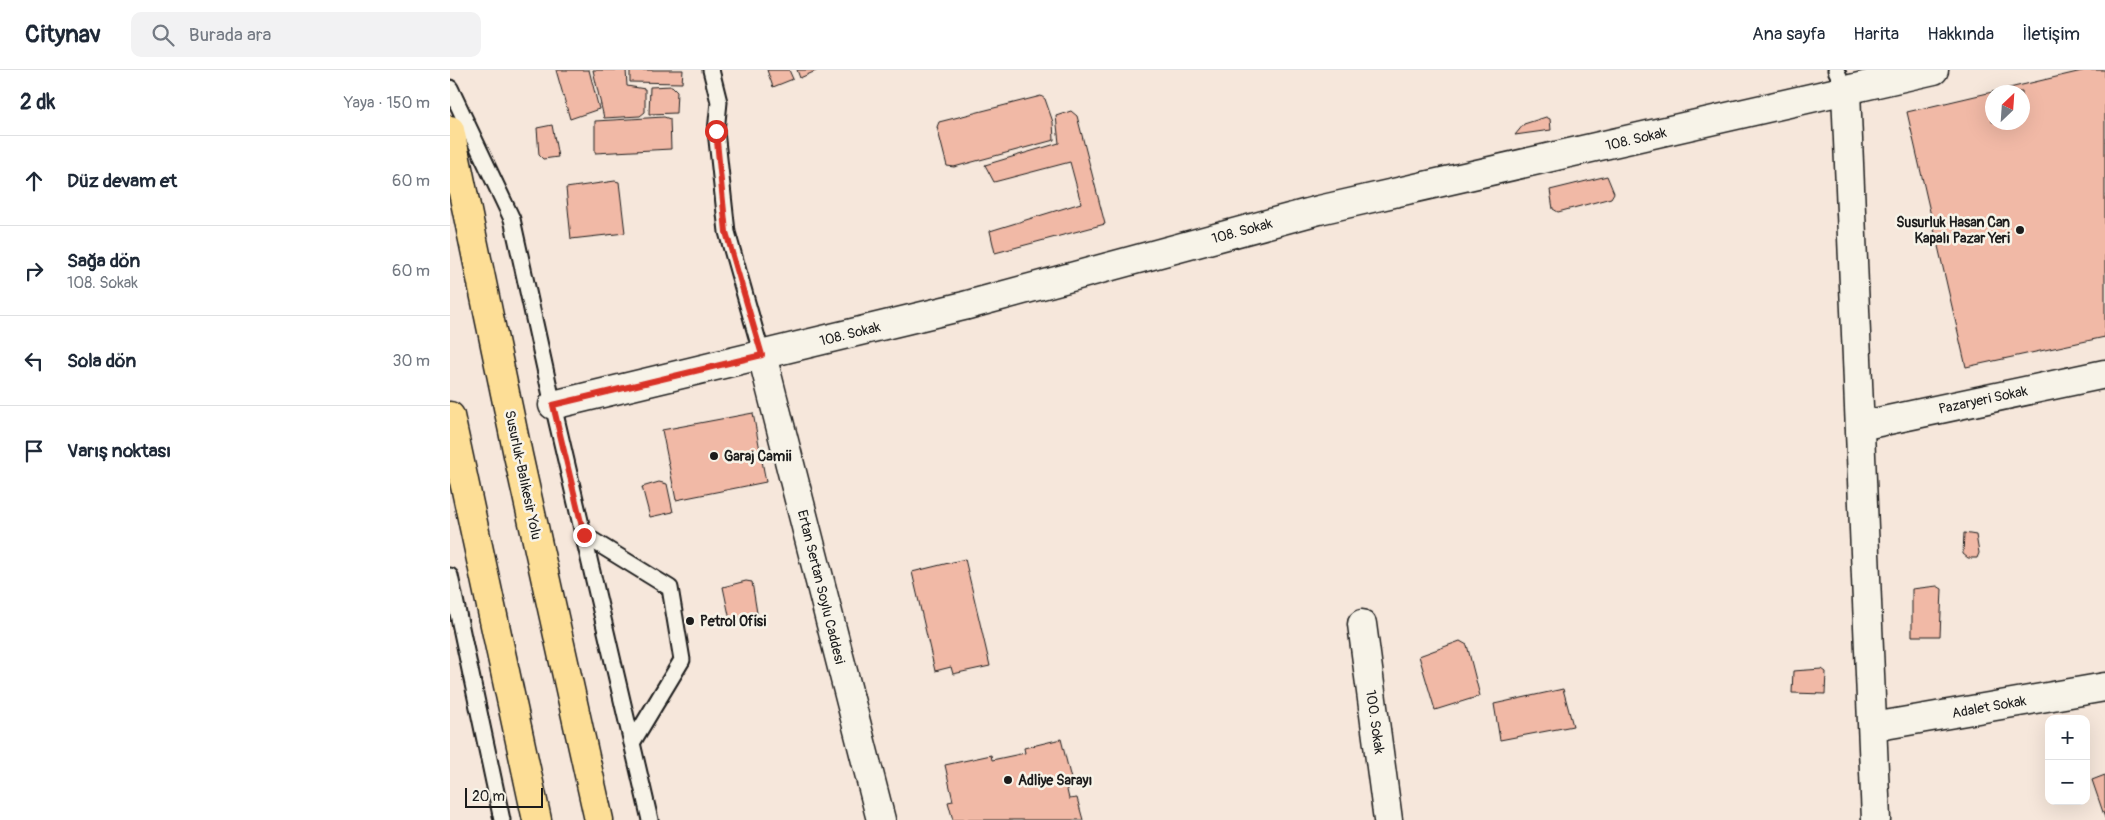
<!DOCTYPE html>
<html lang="tr">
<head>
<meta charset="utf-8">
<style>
	body { margin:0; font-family:Pangolin,sans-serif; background:#f2f2f3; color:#1f2937 }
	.controls { position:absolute; right:15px; bottom:15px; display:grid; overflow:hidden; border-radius:10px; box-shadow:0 5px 20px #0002 }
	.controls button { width:45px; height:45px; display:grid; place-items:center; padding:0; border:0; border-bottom:1px solid #e0e1e3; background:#fff; color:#1f2937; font:25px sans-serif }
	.compass { position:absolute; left:1535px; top:15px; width:45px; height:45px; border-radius:50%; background:#fff; box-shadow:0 5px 20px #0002; rotate:25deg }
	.scale { position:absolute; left:15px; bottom:12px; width:78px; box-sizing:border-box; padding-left:5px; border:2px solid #1c1c1c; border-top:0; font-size:14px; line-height:18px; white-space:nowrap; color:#1c1c1c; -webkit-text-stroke:4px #f7f3e8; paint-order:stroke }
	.stop { position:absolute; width:15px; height:15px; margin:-11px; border:4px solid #d93025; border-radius:50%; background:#fff }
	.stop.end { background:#d93025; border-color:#fff; box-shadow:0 1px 5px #0008 }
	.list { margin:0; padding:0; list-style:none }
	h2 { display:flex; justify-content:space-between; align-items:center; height:65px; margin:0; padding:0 20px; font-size:21px }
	h2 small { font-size:16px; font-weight:400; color:#747a83 }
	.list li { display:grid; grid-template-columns:32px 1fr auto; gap:15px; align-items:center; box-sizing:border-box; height:90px; padding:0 20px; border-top:1px solid #e0e1e3 }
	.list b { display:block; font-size:19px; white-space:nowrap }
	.list p { margin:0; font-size:16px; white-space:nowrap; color:#747a83 }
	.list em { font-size:16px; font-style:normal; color:#747a83 }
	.icon { flex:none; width:28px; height:28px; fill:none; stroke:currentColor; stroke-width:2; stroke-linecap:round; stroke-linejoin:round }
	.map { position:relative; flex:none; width:1655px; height:750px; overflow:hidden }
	header { display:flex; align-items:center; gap:30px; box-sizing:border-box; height:70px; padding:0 25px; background:#fff; border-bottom:1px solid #e0e1e3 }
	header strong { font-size:24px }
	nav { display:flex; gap:28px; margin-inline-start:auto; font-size:18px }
	.search { width:350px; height:45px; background:#f2f2f3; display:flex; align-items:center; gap:12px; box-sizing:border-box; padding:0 18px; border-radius:10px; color:#747a83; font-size:19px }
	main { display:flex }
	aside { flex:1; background:#fff }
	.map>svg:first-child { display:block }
	.building { fill:#f1b9a6; stroke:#1c1c1c; fill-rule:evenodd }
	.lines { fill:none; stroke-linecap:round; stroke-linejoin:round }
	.lane-casing { stroke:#1c1c1c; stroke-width:19 }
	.street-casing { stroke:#1c1c1c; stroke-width:31 }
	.highway-casing { stroke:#1c1c1c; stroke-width:31 }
	.lane { stroke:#f7f3e8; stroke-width:15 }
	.street { stroke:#f7f3e8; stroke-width:28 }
	.highway { stroke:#fdde96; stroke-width:28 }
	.route { stroke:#d93025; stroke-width:6 }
	.poi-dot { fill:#1c1c1c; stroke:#f7f3e8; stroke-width:2 }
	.labels { text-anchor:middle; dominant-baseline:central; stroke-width:5; stroke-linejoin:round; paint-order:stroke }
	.street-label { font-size:14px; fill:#1c1c1c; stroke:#f7f3e8 }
	.poi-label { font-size:14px; font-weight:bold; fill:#1c1c1c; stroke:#f7f3e8; text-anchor:start }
</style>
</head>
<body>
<header>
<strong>Citynav</strong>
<div class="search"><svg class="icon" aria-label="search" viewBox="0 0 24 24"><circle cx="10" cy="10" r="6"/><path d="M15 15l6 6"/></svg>Burada ara</div>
<nav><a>Ana sayfa</a><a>Harita</a><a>Hakkında</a><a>İletişim</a></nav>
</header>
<main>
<aside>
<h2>2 dk<small>Yaya · 150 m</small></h2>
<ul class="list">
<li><svg class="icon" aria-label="ahead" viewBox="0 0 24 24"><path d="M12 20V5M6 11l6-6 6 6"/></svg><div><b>Düz devam et</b></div><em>60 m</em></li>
<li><svg class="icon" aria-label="right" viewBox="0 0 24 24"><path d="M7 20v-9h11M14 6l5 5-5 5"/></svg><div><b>Sağa dön</b><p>108. Sokak</p></div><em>60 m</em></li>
<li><svg class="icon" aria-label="left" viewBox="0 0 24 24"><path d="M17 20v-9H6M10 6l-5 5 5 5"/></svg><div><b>Sola dön</b></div><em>30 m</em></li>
<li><svg class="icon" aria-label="arrive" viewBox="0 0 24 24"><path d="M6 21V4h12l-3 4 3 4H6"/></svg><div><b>Varış noktası</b></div></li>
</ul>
</aside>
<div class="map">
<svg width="1655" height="750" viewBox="0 0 1655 750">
	<rect width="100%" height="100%" fill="#f6e7db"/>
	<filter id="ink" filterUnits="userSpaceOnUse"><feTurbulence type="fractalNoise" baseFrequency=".02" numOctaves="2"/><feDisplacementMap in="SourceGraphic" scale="10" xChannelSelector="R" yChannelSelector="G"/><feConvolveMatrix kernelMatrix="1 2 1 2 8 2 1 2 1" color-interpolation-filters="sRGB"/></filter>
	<g filter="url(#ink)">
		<g class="building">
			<path d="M106 0H139L149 39 120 49Z"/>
			<path d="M143 0H176L177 16 195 19V42L190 46 154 48Z"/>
			<path d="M180 0H233L232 13 180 12Z"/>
			<path d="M317 0H339L343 9 323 17Z"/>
			<path d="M347 0H368L350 8Z"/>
			<path d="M1636 0H1655V267L1516 297 1457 42ZM1542 22H1572V52H1542Z"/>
			<path d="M222 16 227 21 226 43 199 44 200 17Z"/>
			<path d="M591 26 595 29 603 52 604 70 504 97 497 96 487 57 489 52Z"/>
			<path d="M621 41 627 46 655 154 545 183 540 161 631 133 620 92 544 112 535 95 609 73 606 46Z"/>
			<path d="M214 47 220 49 221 79 145 83V51Z"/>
			<path d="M1096 47 1100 49 1101 60 1065 65 1074 54Z"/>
			<path d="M102 55 108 87 93 89 89 85 87 58Z"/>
			<path d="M1157 106 1164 123 1161 128 1108 142 1103 139 1100 120Z"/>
			<path d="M165 111 169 112 175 163 121 169 116 118Z"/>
			<path d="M303 343 316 412 226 430 212 360Z"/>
			<path d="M209 412 217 414 223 442 200 447 192 417Z"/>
			<path d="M1514 463 1526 465 1529 483 1527 488H1518L1513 484Z"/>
			<path d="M515 489 540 596 503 604 501 597 485 601 462 502Z"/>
			<path d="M296 511 302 512 307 543 280 550 273 517Z"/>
			<path d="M1487 516 1492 519 1490 566H1462V519Z"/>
			<path d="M1010 571 1017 575 1030 626 985 640 969 586Z"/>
			<path d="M1372 599 1376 602 1375 624 1342 623 1343 601Z"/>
			<path d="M1113 619 1123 656 1050 670 1044 634Z"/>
			<path d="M611 669 621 709 615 711 619 729 627 728 633 750H503L498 732 503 731 495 695 541 685 542 690 575 683 574 678Z"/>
			<path d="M1655 705V748L1642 710Z"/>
		</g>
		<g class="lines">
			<g class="lane-casing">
				<g id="lane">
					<path d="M261 0 269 32 266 61 277 162 312 285"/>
					<path d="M1386 0 1396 21"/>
					<path d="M0 18 62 149 103 335 200 750"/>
					<path d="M134 465 220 518 232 590 182 673"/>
					<path d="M0 506 52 750"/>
				</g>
			</g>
			<g class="street-casing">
				<g id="street">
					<path d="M1396 21 1426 750"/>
					<path d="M312 285 431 750"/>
					<path d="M103 335 514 236 869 140 1484 0"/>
					<path d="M1410 356 1655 304"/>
					<path d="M912 554 938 750"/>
					<path d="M1423 657 1655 617"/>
				</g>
			</g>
			<g class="highway-casing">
				<g id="highway">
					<path d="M0 60 68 385 149 750"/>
					<path d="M0 346 87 750"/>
				</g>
			</g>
			<use href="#lane" class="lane"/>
			<use href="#street" class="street"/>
			<use href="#highway" class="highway"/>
		</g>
	</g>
	<g class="lines" filter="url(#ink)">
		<path class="route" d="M134 465 103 335 312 285 276 162 266 61"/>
	</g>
	<g class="poi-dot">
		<circle cx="1570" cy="160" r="5"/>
		<circle cx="264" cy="386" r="5"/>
		<circle cx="240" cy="551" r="5"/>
		<circle cx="558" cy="710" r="5"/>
	</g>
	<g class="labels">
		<g class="street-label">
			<text transform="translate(1186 69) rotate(-13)">108. Sokak</text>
			<text transform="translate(792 161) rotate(-15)">108. Sokak</text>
			<text transform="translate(400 264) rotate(-14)">108. Sokak</text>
			<text transform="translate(1533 330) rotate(-12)">Pazaryeri Sokak</text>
			<text transform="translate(73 405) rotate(78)">Susurluk-Balıkesir Yolu</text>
			<text transform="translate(371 517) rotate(76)">Ertan Sertan Soylu Caddesi</text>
			<text transform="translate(1539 637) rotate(-10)">Adalet Sokak</text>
			<text transform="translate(925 652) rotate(82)">100. Sokak</text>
		</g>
		<g class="poi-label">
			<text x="1560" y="152" text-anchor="end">Susurluk Hasan Can<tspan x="1560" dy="16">Kapalı Pazar Yeri</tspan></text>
			<text x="274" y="386">Garaj Camii</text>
			<text x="250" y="551">Petrol Ofisi</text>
			<text x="568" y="710">Adliye Sarayı</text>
		</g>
	</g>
</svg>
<div class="controls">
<button>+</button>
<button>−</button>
</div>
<svg class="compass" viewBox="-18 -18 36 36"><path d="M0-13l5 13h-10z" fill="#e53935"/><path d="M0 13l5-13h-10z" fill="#747a83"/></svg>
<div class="scale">20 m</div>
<div class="stop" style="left:266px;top:61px"></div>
<div class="stop end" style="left:134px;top:465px"></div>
</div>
</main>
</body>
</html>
